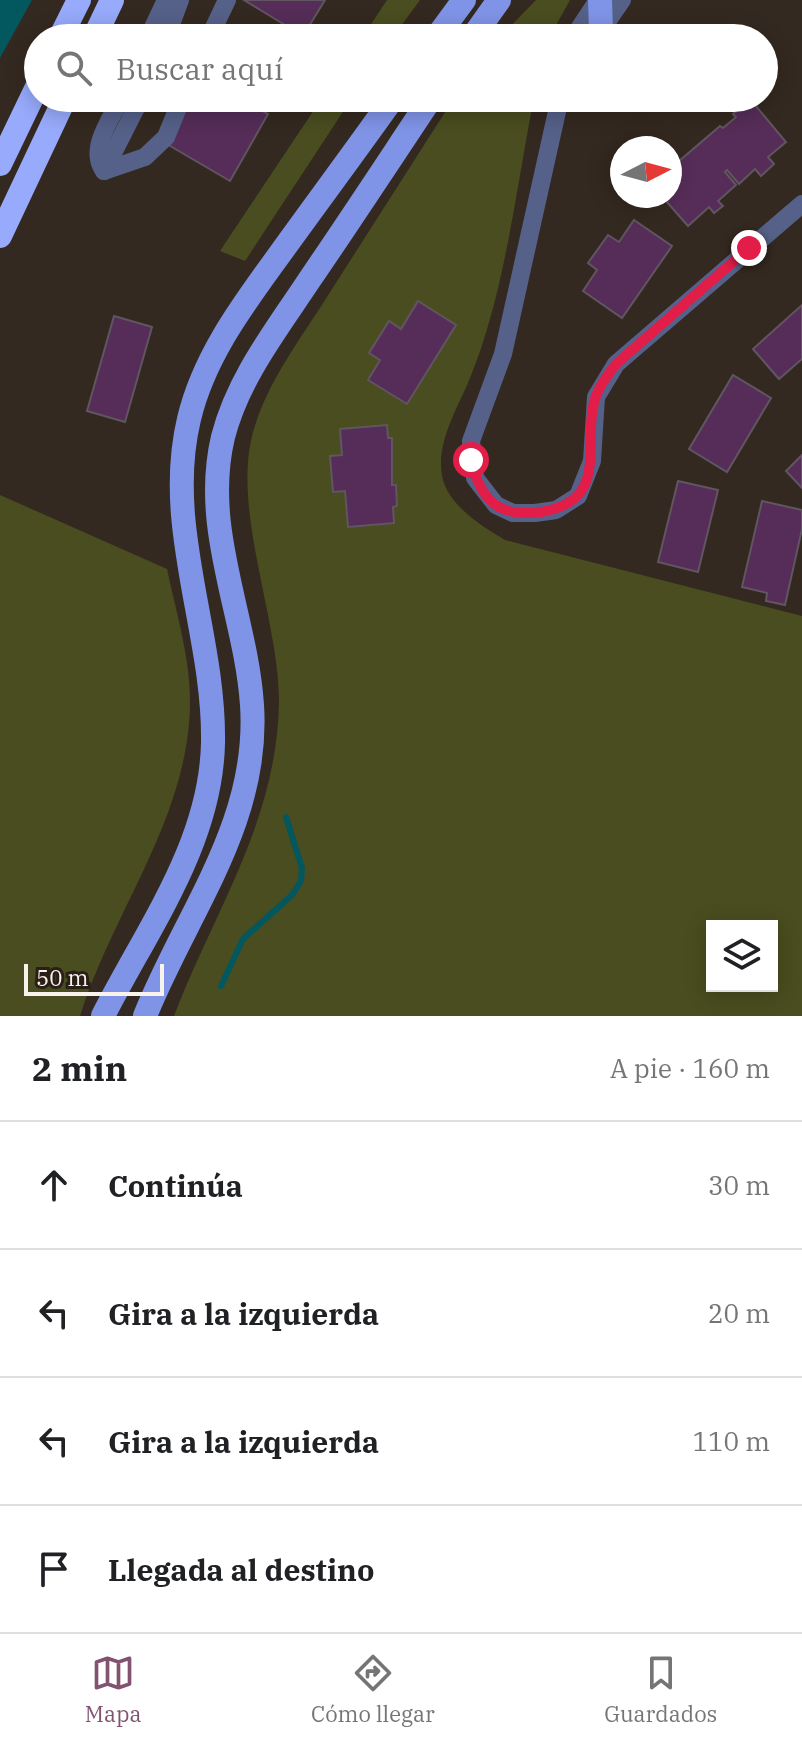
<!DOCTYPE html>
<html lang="es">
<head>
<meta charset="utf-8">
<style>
	body { margin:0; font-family:"IBM Plex Serif",serif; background:#f2f2f2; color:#202124 }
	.controls { position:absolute; right:24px; bottom:24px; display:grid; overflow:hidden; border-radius:0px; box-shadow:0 4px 20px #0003 }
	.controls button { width:72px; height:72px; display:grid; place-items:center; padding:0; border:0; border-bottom:2px solid #e0e0e0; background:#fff; color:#202124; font:40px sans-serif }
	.compass { position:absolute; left:610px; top:136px; width:72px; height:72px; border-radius:50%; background:#fff; box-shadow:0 4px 20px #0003; rotate:84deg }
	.scale { position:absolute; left:24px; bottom:20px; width:140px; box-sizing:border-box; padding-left:8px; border:4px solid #faf2ed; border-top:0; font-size:22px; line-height:28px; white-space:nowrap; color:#faf2ed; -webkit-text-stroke:6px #2a1f17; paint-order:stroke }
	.stop { position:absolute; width:24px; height:24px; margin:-18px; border:6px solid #e11d48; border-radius:50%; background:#fff }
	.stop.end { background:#e11d48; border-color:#fff; box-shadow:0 2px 8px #0008 }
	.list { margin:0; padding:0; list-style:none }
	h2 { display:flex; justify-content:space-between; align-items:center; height:104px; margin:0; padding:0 32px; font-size:34px }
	h2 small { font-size:26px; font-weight:400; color:#757577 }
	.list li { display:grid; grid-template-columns:52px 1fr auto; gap:24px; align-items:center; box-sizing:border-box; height:128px; padding:0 32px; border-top:2px solid #e0e0e0 }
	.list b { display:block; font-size:30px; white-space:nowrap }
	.list em { font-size:26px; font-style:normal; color:#757577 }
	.icon { flex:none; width:44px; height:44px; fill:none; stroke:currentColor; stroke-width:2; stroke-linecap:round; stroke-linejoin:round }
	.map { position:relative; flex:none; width:802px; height:1016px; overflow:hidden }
	.search { position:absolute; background:#fff; box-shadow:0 4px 20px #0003; left:24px; right:24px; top:24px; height:88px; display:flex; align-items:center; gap:20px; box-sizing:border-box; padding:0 28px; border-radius:44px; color:#757577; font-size:30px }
	.sheet { height:616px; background:#fff }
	nav { display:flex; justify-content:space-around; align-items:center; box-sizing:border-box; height:112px; border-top:2px solid #e0e0e0; background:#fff; font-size:22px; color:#757577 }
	nav a { display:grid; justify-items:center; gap:4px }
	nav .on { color:#815370 }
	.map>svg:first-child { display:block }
	.green { fill:#4a4d1f; fill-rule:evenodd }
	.water { fill:#03575e }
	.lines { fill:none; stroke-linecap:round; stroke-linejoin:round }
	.stream { stroke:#03575e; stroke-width:6 }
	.building { fill:#552d58; stroke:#605560; stroke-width:2 }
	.minor { stroke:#566189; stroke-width:18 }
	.major { stroke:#8094e7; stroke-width:24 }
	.highway { stroke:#97aafb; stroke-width:24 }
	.route { stroke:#e11d48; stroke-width:10 }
</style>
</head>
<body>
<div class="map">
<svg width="802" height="1016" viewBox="0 0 802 1016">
	<rect width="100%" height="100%" fill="#342920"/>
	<g class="green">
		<path d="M387 0H420L392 38H362Z"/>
		<path d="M536 0H570L549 38H499Z"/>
		<path d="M322 98H352L245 261 220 251Z"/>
		<path d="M454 98H534C516 188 505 293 470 378 458 408 436 441 442 476 448 506 482 526 505 540L802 616V1016H174C215 909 276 823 279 704 280 620 230 508 254 429 268 381 301 338 327 297 369 231 412 164 454 98ZM712 926H772V986H712Z"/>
		<path d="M0 495 167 569C176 612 190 657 190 701 190 816 113 910 80 1016H0Z"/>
	</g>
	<path class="water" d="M0 0H32L0 58Z"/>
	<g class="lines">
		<path class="stream" d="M221 986 243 939 292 895 301 881 302 868 286 817"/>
	</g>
	<g class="building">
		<path d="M244 0H325L303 36Z"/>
		<path d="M190 98H239L268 114 230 181 165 143Z"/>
		<path d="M750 99 786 142 768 157 774 164 761 176 755 169 739 184 727 170 725 172 736 185 718 201 723 206 714 213 709 207 688 226 666 201 672 195 670 175 681 166 678 162 720 126 723 128 736 117 733 114Z"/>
		<path d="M634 220 672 246 622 318 583 291 597 270 588 263 608 235 619 242Z"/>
		<path d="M418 301 456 325 407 404 368 380 380 360 369 353 389 321 401 329Z"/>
		<path d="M802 305V359L779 379 753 349Z"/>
		<path d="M114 316 152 327 125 422 87 411Z"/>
		<path d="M733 375 771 398 727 472 689 449Z"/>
		<path d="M387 425 388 438H392V485H396L397 506 393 507 394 523 348 527 345 491 333 492 330 456 342 455 340 429Z"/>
		<path d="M802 455V488L786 471Z"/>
		<path d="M678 481 718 490 698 572 658 562Z"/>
		<path d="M762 501 802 510V529L785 605 766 601 767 593 742 587Z"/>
	</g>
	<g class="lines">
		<g class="minor">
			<path d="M600 32 622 0"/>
			<path d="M148 38 166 0"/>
			<path d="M166 38 180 0"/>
			<path d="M209 38 227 0"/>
			<path d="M573 38 598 0"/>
			<path d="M560 98 503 354 471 441 475 478 496 505 513 513H535L556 510 578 496 592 461 596 397 616 364 802 204"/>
			<path d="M104 171 145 157 166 137 182 98"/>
			<path d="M104 171 141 98"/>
			<path d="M104 171C88 149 111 119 121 98"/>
		</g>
		<g class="major">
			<path d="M600 0 601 30"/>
			<path d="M436 38 464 0"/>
			<path d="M472 38 499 0"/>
			<path d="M103 1016C147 929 211 844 213 743 215 634 163 527 189 419 205 351 250 296 290 240 324 193 359 146 393 98"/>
			<path d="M145 1016C186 913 260 823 252 705 246 615 201 529 223 437 238 378 277 329 310 279 351 219 391 158 431 98"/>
		</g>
		<g class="highway">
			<path d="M60 38 79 0"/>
			<path d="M94 38 112 0"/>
			<path d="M0 164 38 85"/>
			<path d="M0 236 65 98"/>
		</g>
	</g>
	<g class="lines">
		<path class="route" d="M471 460C475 478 482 497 499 507 512 514 527 514 541 512 613 500 580 442 596 396 600 384 609 374 616 364L749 248"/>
	</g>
</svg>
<div class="controls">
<button><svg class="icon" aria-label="layers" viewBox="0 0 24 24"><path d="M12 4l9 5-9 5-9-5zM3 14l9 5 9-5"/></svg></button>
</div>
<svg class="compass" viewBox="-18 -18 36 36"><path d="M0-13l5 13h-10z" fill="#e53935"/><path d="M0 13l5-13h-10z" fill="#757577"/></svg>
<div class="scale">50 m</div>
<div class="stop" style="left:471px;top:460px"></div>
<div class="stop end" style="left:749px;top:248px"></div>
<div class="search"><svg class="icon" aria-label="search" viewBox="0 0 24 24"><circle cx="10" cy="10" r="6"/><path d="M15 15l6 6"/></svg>Buscar aquí</div>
</div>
<section class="sheet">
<h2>2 min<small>A pie · 160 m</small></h2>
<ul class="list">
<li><svg class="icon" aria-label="ahead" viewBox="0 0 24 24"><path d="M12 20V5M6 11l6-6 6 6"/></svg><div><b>Continúa</b></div><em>30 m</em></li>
<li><svg class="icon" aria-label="left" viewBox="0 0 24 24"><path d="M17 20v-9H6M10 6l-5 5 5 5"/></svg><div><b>Gira a la izquierda</b></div><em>20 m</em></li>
<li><svg class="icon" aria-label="left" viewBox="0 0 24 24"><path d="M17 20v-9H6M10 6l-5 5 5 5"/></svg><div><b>Gira a la izquierda</b></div><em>110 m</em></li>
<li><svg class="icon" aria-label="arrive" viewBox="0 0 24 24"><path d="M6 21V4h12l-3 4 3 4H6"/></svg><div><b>Llegada al destino</b></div></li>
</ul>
</section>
<nav>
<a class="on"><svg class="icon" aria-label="map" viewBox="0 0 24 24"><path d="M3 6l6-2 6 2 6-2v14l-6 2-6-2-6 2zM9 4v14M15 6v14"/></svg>Mapa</a>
<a><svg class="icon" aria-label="directions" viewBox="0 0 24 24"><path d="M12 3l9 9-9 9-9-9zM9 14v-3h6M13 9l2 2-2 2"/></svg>Cómo llegar</a>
<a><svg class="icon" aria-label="saved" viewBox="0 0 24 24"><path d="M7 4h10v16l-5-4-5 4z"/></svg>Guardados</a>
</nav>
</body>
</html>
